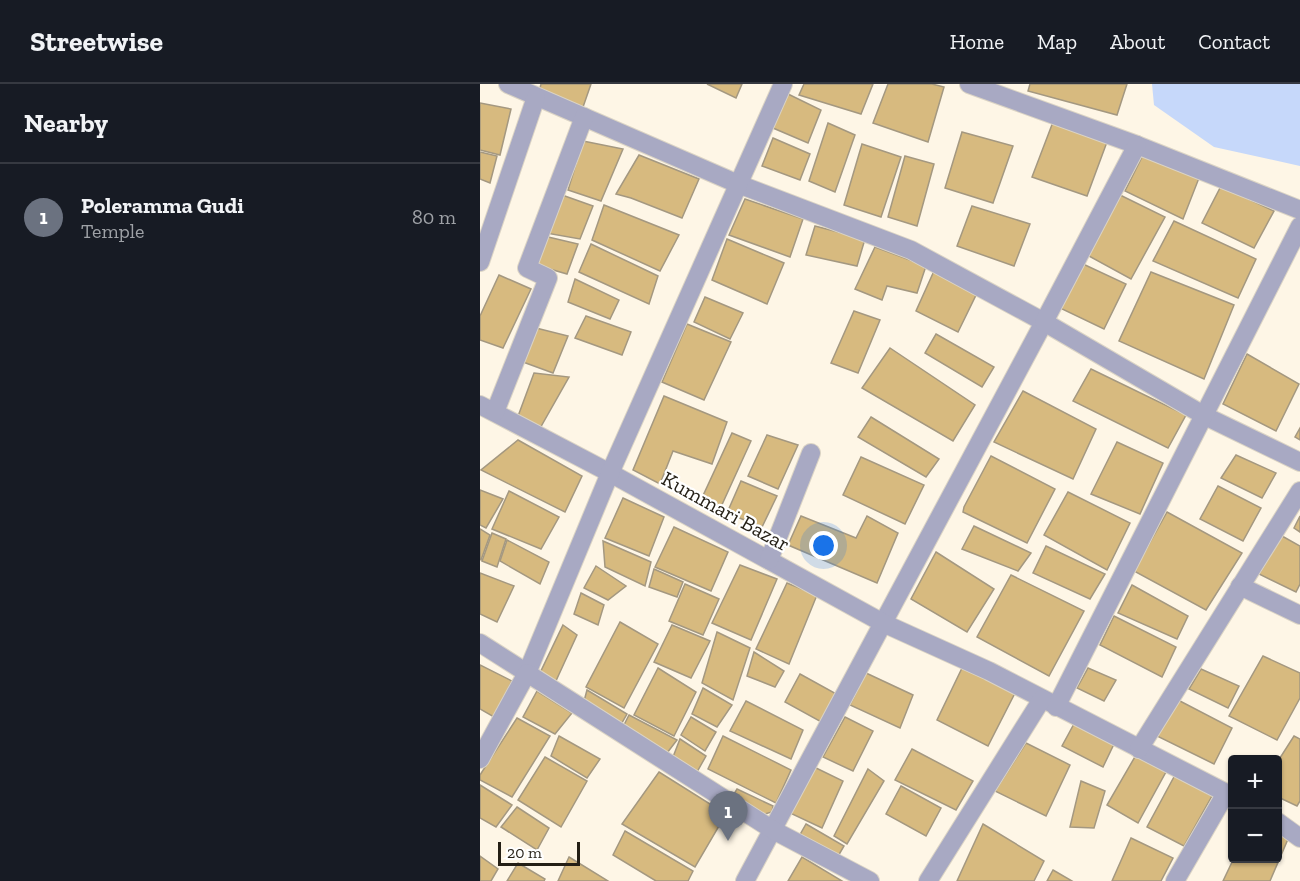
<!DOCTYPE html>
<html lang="en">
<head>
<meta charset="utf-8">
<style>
	body { margin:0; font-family:"Zilla Slab",serif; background:#20242c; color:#f1f3f6 }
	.controls { position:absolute; right:18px; bottom:18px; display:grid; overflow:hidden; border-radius:6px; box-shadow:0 2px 4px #0004 }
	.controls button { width:54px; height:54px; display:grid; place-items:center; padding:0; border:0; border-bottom:2px solid #363941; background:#171b24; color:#f1f3f6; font:30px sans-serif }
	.scale { position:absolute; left:18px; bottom:15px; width:82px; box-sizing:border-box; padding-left:6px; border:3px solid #241f15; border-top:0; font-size:16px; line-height:21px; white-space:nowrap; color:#241f15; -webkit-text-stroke:4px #fff; paint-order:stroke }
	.you { position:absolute; left:344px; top:462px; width:21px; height:21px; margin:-15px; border:4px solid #fff; border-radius:50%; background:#1a73e8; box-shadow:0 0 0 9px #1a73e833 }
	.badge { display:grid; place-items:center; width:39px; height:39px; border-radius:50%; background:#b45309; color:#fff; font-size:20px; font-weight:700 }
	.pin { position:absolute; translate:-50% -50px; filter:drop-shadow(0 2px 3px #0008) }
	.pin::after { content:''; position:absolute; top:32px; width:21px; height:18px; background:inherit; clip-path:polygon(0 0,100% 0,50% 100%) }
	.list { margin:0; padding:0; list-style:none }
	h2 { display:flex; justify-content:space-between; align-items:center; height:78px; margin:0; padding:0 24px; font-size:26px }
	h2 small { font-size:20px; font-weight:400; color:#9ea1a6 }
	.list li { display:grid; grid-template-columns:39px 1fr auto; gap:18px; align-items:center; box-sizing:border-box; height:108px; padding:0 24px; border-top:2px solid #363941 }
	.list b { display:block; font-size:22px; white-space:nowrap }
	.list p { margin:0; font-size:20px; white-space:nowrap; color:#9ea1a6 }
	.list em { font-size:20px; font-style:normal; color:#9ea1a6 }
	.map { position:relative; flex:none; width:820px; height:797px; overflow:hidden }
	header { display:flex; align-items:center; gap:36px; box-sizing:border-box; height:84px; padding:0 30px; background:#171b24; border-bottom:2px solid #363941 }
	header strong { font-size:28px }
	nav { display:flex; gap:33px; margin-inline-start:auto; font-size:21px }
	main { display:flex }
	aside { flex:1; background:#171b24 }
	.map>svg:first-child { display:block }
	.water { fill:#c6d8fa }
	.building { fill:#d7ba7f; stroke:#a49880; stroke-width:1.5 }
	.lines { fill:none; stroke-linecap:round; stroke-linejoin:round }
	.minor-casing { stroke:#dbd4c5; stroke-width:20 }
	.minor { stroke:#a8a9c3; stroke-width:18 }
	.labels { text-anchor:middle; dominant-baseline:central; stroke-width:4.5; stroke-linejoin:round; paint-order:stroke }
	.street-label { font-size:21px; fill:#241f15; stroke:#fff }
</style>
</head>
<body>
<header>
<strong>Streetwise</strong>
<nav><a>Home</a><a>Map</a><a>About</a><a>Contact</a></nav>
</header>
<main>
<aside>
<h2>Nearby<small></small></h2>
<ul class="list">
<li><span class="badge" style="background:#6b7280">1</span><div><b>Poleramma Gudi</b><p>Temple</p></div><em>80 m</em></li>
</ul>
</aside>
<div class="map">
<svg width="820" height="797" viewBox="0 0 820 797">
	<rect width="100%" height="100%" fill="#fef6e6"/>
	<path class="water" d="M672 0H820V82L734 63 674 21Z"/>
	<g class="building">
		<path d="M61 0H111L102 26 60 4Z"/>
		<path d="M227 0H262L256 14Z"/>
		<path d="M324 0H393L381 30 319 11Z"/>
		<path d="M408 0H452L464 3 448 58 393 39Z"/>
		<path d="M550 0H647L637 31 548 7Z"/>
		<path d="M308 10 341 26 328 59 293 44Z"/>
		<path d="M0 19 31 25 20 71 0 66Z"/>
		<path d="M573 38 627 58 607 112 552 93Z"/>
		<path d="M348 39 375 51 355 108 329 97Z"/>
		<path d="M482 48 533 62 513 119 465 104Z"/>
		<path d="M293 54 330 70 320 96 282 82Z"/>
		<path d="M103 57 143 65 121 117 88 106Z"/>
		<path d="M382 60 421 73 401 133 364 121Z"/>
		<path d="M0 68 17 72 10 99 0 95Z"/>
		<path d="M664 69 719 94 703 135 645 107Z"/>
		<path d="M159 71 219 95 202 134 151 114 136 110Z"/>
		<path d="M425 72 454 80 437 142 408 133Z"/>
		<path d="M741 102 794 127 774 164 722 139Z"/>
		<path d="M82 111 113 122 100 155 66 149Z"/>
		<path d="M640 111 685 133 651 195 607 171Z"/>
		<path d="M265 115 323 135 310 173 249 151Z"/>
		<path d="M124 121 199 151 180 187 112 156Z"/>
		<path d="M492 122 550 140 534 182 477 162Z"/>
		<path d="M694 137 776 175 758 214 673 177Z"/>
		<path d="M335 142 385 155 377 182 326 171Z"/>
		<path d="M64 152 98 160 87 190 56 181Z"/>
		<path d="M247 155 304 179 287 220 232 196Z"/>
		<path d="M111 160 178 192 169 220 99 188Z"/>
		<path d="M395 163 446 182 437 209 407 202 402 216 375 205Z"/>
		<path d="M603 180 646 200 624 245 580 224Z"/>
		<path d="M454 187 498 207 478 248 436 227Z"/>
		<path d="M671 188 754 221 724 295 639 257Z"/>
		<path d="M19 191 51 205 23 264 0 256V232Z"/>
		<path d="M95 195 139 216 130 235 88 218Z"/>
		<path d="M225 213 263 229 250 255 214 238Z"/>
		<path d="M374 227 400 236 378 289 351 279Z"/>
		<path d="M106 232 151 248 142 271 95 254Z"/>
		<path d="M207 240 251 258 224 316 182 298Z"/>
		<path d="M56 244 88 252 73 289 43 278Z"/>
		<path d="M456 250 514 283 502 303 445 269Z"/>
		<path d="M410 264 495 321 473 357 382 304Z"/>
		<path d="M767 270 819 300 796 347 743 320Z"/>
		<path d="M611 285 706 331 688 364 593 317Z"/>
		<path d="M54 289 89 293 59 346 37 335Z"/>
		<path d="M543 307 616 345 593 395 514 358Z"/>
		<path d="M184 312 247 338 232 380 193 367 180 400 153 386Z"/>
		<path d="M391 333 459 375 446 393 378 353Z"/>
		<path d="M820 344V356L815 353Z"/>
		<path d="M252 349 271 357 240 425 221 416Z"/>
		<path d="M287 351 318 361 298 405 268 392Z"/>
		<path d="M38 356 102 392 85 428 1 386Z"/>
		<path d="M637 358 683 379 660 430 611 410Z"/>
		<path d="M756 371 796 389 782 414 741 394Z"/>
		<path d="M511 372 575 405 547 459 483 428 484 423Z"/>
		<path d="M381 373 444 401 425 440 363 411Z"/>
		<path d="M261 397 297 412 282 443 247 429Z"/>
		<path d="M738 402 781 424 763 457 720 435Z"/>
		<path d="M0 406 23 415 6 444 0 441Z"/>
		<path d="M29 407 79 433 61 465 12 445Z"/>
		<path d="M588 408 650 439 627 486 564 451Z"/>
		<path d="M143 414 184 433 169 472 125 454Z"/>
		<path d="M687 428 762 469 726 526 654 487Z"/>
		<path d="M321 432 376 454 387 432 418 449 397 499 308 461Z"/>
		<path d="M820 432V448L814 444Z"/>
		<path d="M494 442 551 469 538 487 482 465Z"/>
		<path d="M194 443 248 468 231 507 175 483Z"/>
		<path d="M0 445 10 451 1 476 0 475Z"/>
		<path d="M12 449 26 455 17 483 2 477Z"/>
		<path d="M802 452 820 462V500L816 508 779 490Z"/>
		<path d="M27 456 69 478 60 500 20 477Z"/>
		<path d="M123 457 171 478 165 502 125 483Z"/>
		<path d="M566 462 625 490 610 515 553 489Z"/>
		<path d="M456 468 514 505 487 548 431 515Z"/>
		<path d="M260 481 297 495 271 556 232 539Z"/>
		<path d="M116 482 146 502 128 516 104 504Z"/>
		<path d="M174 485 203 498 197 513 169 503Z"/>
		<path d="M0 489 34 502 17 538 0 530Z"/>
		<path d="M531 491 604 527 569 592 497 553Z"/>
		<path d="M307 499 337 511 309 580 276 565Z"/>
		<path d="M205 500 239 515 223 551 189 537Z"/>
		<path d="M652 501 708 532 697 555 638 529Z"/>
		<path d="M101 509 124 521 118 541 94 530Z"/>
		<path d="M634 532 696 563 682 593 620 561Z"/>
		<path d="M140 538 178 560 144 624 106 603Z"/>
		<path d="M83 541 97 551 75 599 59 591Z"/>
		<path d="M192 541 230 557 211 594 174 578Z"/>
		<path d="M237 548 270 564 253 616 222 599Z"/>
		<path d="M274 568 304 587 295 603 267 592Z"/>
		<path d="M783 572 820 589V614L797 656 749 632Z"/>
		<path d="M0 581 32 597 14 633 0 625Z"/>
		<path d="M483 582 535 609 508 662 457 636Z"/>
		<path d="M178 584 216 608 194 652 154 631Z"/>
		<path d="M608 584 636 596 624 617 597 604Z"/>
		<path d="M721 585 759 602 748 624 709 605Z"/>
		<path d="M386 589 433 611 420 644 370 621Z"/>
		<path d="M320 590 360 612 345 640 305 618Z"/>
		<path d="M223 604 252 621 237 643 212 630Z"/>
		<path d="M107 606 147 630 139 644 103 621Z"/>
		<path d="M57 607 92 629 75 650 43 633Z"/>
		<path d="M698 616 752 644 734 680 677 652Z"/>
		<path d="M266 617 323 646 311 675 250 647Z"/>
		<path d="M149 631 197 656 187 669 141 647Z"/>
		<path d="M211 633 236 648 225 667 201 651Z"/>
		<path d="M365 633 393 647 373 687 343 673Z"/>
		<path d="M37 634 70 652 32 713 0 696V691Z"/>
		<path d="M595 638 634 660 623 683 582 662Z"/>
		<path d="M79 652 120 675 107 694 71 672Z"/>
		<path d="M243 652 311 686 296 719 228 685Z"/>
		<path d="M814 652 820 655V717L817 722 798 713V677Z"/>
		<path d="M200 655 226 672 217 688 193 673Z"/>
		<path d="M546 659 590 681 566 732 515 707Z"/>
		<path d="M432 665 493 697 476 726 415 696Z"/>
		<path d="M656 671 687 686 658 739 627 721Z"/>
		<path d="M65 673 107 697 81 743 38 716Z"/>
		<path d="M334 683 363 697 342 744 310 729Z"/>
		<path d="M388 685 404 697 367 760 354 752Z"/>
		<path d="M179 688 246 730 215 783 142 740Z"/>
		<path d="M695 691 732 712 704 762 667 743Z"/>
		<path d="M601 697 625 707 614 744 590 743Z"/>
		<path d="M0 701 32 721 16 743 0 734Z"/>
		<path d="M421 702 461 724 446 752 406 730Z"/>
		<path d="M257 705 293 722 292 728 281 731 251 715Z"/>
		<path d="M37 723 69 744 57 766 21 743Z"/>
		<path d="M326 740 364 762 357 774 317 756Z"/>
		<path d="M503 740 564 777 554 797H477Z"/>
		<path d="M145 747 213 787 208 797H176L133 771Z"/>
		<path d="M798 750 808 755 790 797H743L754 774H798Z"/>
		<path d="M651 754 693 774 681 797H632Z"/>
		<path d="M0 772 18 785 11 797H0Z"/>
		<path d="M89 773 128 797H78Z"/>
		<path d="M322 773 362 797H308Z"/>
		<path d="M38 779 65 795 64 797H27Z"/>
		<path d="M573 786 592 797H567Z"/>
	</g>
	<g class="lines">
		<g class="minor-casing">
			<g id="minor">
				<path d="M28 0 258 100 431 166 564 238 265 797"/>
				<path d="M489 0 657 61 820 126"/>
				<path d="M657 61 564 238 725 332 820 378"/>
				<path d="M0 178 56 13"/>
				<path d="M0 321 130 389 403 539 509 587 752 712"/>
				<path d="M15 328 68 194 47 184 104 33"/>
				<path d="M289 476 331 369"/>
				<path d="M760 502 820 531"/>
				<path d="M0 559 47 589 130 389 303 0"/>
				<path d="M576 623 820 142"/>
				<path d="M659 665 820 407"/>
				<path d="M0 675 47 589 293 746 390 797"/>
				<path d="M798 738 820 754"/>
				<path d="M448 797 562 615"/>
				<path d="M695 797 746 709"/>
			</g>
		</g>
		<use href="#minor" class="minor"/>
	</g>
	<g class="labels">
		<g class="street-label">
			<text transform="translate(246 427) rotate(29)">Kummari Bazar</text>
		</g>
	</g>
</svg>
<div class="controls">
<button>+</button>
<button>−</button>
</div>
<div class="scale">20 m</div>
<div class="you"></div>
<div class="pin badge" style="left:248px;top:757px;background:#6b7280">1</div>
</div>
</main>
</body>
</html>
